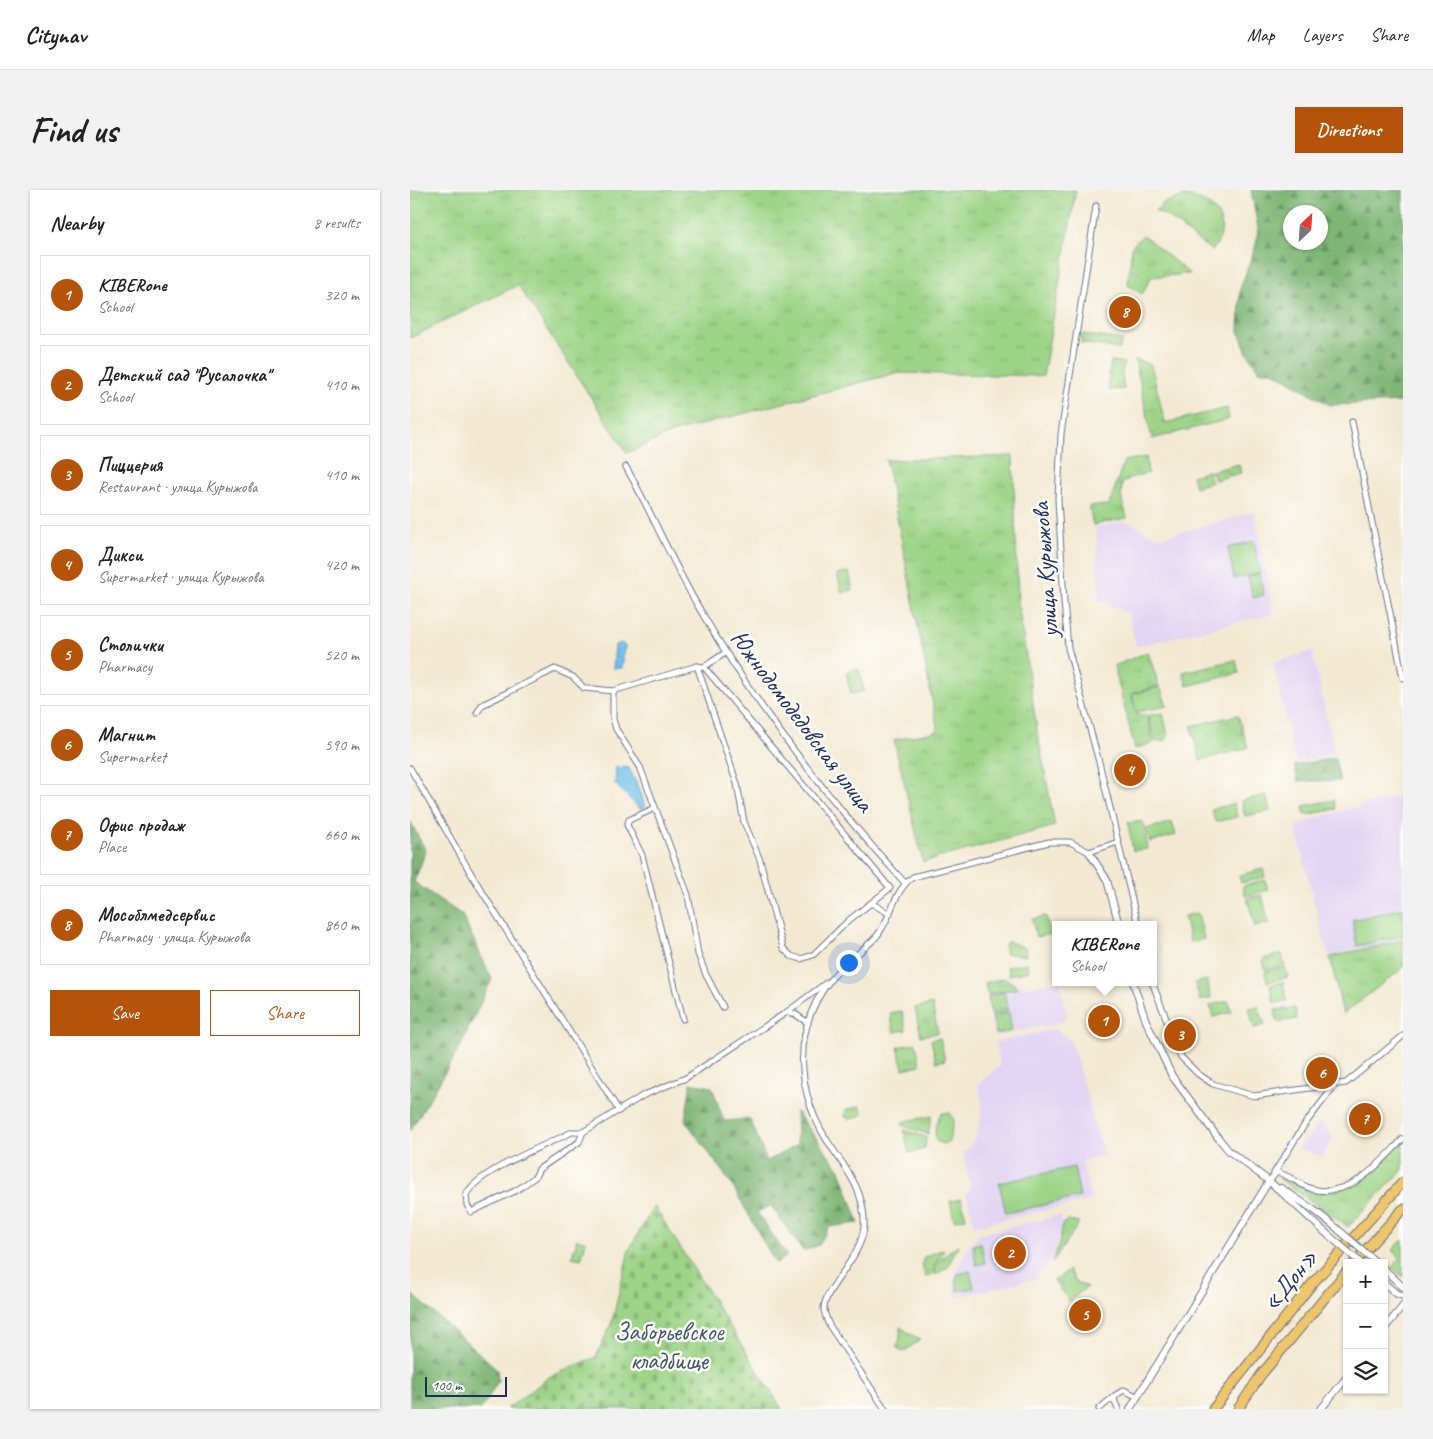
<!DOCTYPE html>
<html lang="en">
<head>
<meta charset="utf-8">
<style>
	body { margin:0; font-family:Caveat,sans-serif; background:#f2f2f2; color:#222 }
	.controls { position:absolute; right:15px; bottom:15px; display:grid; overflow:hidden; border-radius:0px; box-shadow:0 1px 4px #0004 }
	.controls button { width:45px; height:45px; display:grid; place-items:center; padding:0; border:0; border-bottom:1px solid #e0e0e0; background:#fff; color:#222; font:25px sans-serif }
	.compass { position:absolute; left:873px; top:15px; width:45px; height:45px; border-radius:50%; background:#fff; box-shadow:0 1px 4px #0004; rotate:25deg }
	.scale { position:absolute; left:15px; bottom:12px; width:82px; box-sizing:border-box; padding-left:5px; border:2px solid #1b2f5e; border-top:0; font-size:14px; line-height:18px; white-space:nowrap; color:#1b2f5e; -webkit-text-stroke:4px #fdfcf7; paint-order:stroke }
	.you { position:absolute; left:438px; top:772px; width:18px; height:18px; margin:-12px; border:4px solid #fff; border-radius:50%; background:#1a73e8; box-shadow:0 0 0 8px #1a73e833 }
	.badge { display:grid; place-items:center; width:32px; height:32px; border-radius:50%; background:#b45309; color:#fff; font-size:16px; font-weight:700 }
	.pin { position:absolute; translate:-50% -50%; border:2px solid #fff; box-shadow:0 1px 5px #0006 }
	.popup { position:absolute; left:642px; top:731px; width:105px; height:65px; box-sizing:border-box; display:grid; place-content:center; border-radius:0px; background:#fff; filter:drop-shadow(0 1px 4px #0005); font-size:16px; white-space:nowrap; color:#767676 }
	.popup b { font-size:19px; color:#222 }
	.popup::after { content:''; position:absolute; left:50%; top:100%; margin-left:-10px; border:10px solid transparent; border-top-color:#fff }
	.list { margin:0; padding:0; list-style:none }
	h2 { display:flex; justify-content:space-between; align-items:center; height:65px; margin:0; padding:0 20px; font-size:21px }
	h2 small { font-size:16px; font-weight:400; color:#767676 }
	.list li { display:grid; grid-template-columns:32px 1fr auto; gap:15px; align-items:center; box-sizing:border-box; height:80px; margin:0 10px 10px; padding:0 10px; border:1px solid #e0e0e0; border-radius:0px }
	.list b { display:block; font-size:19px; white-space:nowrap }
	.list p { margin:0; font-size:16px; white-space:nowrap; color:#767676 }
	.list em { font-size:16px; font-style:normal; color:#767676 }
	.actions { display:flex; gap:10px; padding:15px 20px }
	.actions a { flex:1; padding:11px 0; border:1px solid #b45309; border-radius:0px; text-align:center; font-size:18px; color:#b45309 }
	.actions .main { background:#b45309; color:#fff }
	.icon { flex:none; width:28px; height:28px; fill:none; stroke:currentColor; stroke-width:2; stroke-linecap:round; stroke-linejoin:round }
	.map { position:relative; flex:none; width:993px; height:1219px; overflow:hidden; border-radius:0px }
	header { display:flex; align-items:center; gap:30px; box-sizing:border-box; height:70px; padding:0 25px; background:#fff; border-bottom:1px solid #e0e0e0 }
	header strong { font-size:24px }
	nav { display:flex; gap:28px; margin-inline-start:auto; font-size:18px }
	.intro { display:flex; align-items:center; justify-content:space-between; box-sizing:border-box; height:120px; padding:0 30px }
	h1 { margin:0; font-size:35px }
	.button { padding:12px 22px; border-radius:0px; background:#b45309; color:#fff; font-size:18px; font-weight:700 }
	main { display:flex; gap:30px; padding:0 30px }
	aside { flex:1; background:#fff; border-radius:0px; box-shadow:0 1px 4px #0004 }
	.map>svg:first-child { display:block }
	.built { fill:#e2d4f3 }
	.grass { fill:url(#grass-tufts); stroke:#5c8272 }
	.forest { fill:url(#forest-firs); stroke:#4c7269; fill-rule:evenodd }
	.cemetery { fill:url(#cemetery-stones); stroke:#5c8272 }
	.pitch { fill:#9dd487; stroke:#5c8272 }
	.water { fill:#6ebfe9; stroke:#4477a4 }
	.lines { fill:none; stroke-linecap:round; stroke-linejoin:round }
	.minor-casing { stroke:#677087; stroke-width:7 }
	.tertiary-casing { stroke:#677087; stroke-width:8 }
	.motorway-casing { stroke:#677087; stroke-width:11 }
	.minor { stroke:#fff; stroke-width:5 }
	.tertiary { stroke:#fff; stroke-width:6 }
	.motorway { stroke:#eec569; stroke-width:9 }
	.tertiary-bridge-casing { stroke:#677087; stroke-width:8; stroke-linecap:butt }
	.tertiary-bridge { stroke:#fff; stroke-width:6 }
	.labels { text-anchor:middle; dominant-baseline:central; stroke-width:5; stroke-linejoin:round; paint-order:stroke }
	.street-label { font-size:25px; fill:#1b2f5e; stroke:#fdfcf7 }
	.park-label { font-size:25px; fill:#3c5868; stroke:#fdfcf7 }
</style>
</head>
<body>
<header>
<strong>Citynav</strong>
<nav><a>Map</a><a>Layers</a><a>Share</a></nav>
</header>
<div class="intro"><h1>Find us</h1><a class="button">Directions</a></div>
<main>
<aside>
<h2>Nearby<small>8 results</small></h2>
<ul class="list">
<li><span class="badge">1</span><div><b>KIBERone</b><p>School</p></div><em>320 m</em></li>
<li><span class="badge">2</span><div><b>Детский сад &quot;Русалочка&quot;</b><p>School</p></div><em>410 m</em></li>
<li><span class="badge">3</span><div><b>Пиццерия</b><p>Restaurant · улица Курыжова</p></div><em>410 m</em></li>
<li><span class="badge">4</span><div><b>Дикси</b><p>Supermarket · улица Курыжова</p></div><em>420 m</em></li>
<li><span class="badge">5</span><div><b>Столички</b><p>Pharmacy</p></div><em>520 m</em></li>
<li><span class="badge">6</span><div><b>Магнит</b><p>Supermarket</p></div><em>590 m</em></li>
<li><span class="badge">7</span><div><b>Офис продаж</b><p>Place</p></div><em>660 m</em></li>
<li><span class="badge">8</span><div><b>Мособлмедсервис</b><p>Pharmacy · улица Курыжова</p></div><em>860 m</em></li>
</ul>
<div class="actions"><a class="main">Save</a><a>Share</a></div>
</aside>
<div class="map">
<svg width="993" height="1219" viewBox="0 0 993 1219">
	<defs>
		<pattern id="grass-tufts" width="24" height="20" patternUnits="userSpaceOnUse" patternTransform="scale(1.25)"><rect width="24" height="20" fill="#9dd487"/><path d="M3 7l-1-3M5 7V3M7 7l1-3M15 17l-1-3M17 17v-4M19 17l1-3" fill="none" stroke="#87b677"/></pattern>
		<pattern id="forest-firs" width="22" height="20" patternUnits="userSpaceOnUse" patternTransform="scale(1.25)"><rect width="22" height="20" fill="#7eb674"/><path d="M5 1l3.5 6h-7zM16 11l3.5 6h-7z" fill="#669462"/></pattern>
		<pattern id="cemetery-stones" width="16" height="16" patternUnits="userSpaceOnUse" patternTransform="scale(1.25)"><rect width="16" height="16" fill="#9dd487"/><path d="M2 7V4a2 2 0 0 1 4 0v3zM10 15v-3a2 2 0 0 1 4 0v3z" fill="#87b677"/></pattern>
	</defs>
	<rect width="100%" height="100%" fill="#fdfcf7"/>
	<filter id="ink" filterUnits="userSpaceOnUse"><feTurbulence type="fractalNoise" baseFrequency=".02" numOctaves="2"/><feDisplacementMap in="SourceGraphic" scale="10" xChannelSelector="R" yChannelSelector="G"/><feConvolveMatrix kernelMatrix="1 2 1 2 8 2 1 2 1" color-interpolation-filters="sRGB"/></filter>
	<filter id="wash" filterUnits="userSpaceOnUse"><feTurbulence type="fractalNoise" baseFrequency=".0096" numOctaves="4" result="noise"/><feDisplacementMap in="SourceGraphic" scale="20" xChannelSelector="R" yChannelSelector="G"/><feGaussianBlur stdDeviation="1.12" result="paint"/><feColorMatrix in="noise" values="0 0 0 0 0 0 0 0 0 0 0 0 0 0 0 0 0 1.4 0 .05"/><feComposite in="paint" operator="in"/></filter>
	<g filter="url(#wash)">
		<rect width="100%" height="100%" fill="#f3e9d2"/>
		<g class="built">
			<path d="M844 322 864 424 726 456 718 423 689 411 686 337 716 331 749 348Z"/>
			<path d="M902 461 925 563 886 573 863 473Z"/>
			<path d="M993 605V749L918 766 885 636 909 627Z"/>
			<path d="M596 787 612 798 645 791 650 792 657 825 653 832 585 846 574 792Z"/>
			<path d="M646 839 661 851 694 966 672 972 681 1010 564 1036 556 1002 561 1000 553 964 563 952 570 934 572 913 568 894 590 876 585 852Z"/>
			<path d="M910 932 924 949 911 966 888 959Z"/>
			<path d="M651 1025 652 1035 643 1068 625 1089 545 1107 544 1088 558 1057 570 1044Z"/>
		</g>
		<g class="grass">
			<path d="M0 0H666L633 186 486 183 264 242 217 263 108 95 0 148Z"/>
			<path d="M775 6C805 10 824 34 802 61L758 27 745 21 753 13Z"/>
			<path d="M733 45 780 84 741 87 732 104 718 95 722 56Z"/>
			<path d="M672 144 712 150 710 159 671 153Z"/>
			<path d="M725 169 741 175 755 233 817 218 819 229 742 249Z"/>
			<path d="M701 171 714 173 712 185 714 199 699 200 698 193Z"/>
			<path d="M603 266 608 412 627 541 645 636 513 672 484 550 528 541 476 270Z"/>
			<path d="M736 267 738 283 720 288 712 293 711 306 717 328 683 335 679 316 699 315 714 271Z"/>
			<path d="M829 274 831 283 805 290 802 281Z"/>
			<path d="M439 382 443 400 432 403 427 384Z"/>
			<path d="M738 462 749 496 721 504 728 525H737L743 553 725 559 704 476Z"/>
			<path d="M826 470 829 483 777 496 773 482Z"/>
			<path d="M828 525 838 558 790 570 781 536Z"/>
			<path d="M924 610 926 619 895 625 893 616Z"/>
			<path d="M733 631 738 659 723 661 718 633Z"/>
			<path d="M853 679 855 687 831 693 829 685Z"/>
			<path d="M855 690 858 700 835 706 833 696Z"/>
			<path d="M636 726 641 744 626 747 622 729Z"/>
			<path d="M993 750V778L933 824 920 767Z"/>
			<path d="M598 751 615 758 616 766 595 763V754Z"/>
			<path d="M872 764 875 775 855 780 853 769Z"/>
			<path d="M595 788 609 798 577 804 575 793Z"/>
			<path d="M594 802 598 821 581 824 578 806Z"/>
			<path d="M818 811 822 822 803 827 800 815Z"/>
			<path d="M522 814 528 843 511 846 505 818Z"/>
			<path d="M599 823 602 841 586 844 582 826Z"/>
			<path d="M506 853 510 875 493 879 488 857Z"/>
			<path d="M450 916 453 924 451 926 440 929 435 927 436 920Z"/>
			<path d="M522 926 518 944 493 936 492 932Z"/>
			<path d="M494 940 516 947 515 959 499 963Z"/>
			<path d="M993 945V980L938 1037 870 989 871 986 900 1002 927 1001 972 972Z"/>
			<path d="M658 1031 669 1033 642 1073 649 1054 653 1033Z"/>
			<path d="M993 1050V1087L982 1077 990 1069 982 1060Z"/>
			<path d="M571 1053 575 1073 566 1075 563 1055Z"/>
			<path d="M548 1055 538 1077 525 1085C525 1068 536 1065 548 1055Z"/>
			<path d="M534 1059 524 1076 523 1084 515 1087 512 1073 514 1067Z"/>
			<path d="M659 1080 665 1091 677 1097 659 1111 644 1091Z"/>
			<path d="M490 1137 510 1150 493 1162 486 1157 490 1149Z"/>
		</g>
		<g class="forest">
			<path d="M841 0H993V212L920 215 862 181H849L836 161 829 141 830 99 846 55 848 38ZM911 22V52H881V22Z"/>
			<path d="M925 568 930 591H888L884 575Z"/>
			<path d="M0 631 16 661 4 692 52 725 82 789 48 861 0 941Z"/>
			<path d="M281 893 302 897 314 931 340 929 357 971 387 955 386 921 430 980 449 1033 419 1037 409 1055 393 1061 361 1016 347 1022 377 1066 366 1074 322 995 275 930Z"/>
			<path d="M0 1102 87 1179 88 1191 71 1219H0Z"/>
		</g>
		<path class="cemetery" d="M244 1016 372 1219H97L139 1187 186 1167 202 1132 219 1060Z"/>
		<g class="pitch">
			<path d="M799 281 802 292 785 297 782 286Z"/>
			<path d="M844 351 850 383 824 389 818 358Z"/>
			<path d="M849 384 854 405 843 408 838 387Z"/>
			<path d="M449 479 454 501 441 504 436 482Z"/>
			<path d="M750 497 757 516 726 522 722 504Z"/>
			<path d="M753 523 758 546 756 550 745 552 739 529 740 525Z"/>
			<path d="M856 605 860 621 835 626 831 611Z"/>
			<path d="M824 614 827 627 805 632 802 619Z"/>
			<path d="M762 632 766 645 740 652 736 639Z"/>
			<path d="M852 705 859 733 845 737 837 708Z"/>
			<path d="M993 718V746L947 756 942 730Z"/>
			<path d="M788 723 794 749 780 752 774 726Z"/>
			<path d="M617 773 619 781 599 785 597 777Z"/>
			<path d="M875 777 878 787 857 792 855 782Z"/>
			<path d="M797 790 801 808 790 811 785 793Z"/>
			<path d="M873 792 877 811 864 813 860 795Z"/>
			<path d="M848 816 855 835 844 838 839 818Z"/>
			<path d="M885 818 887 829 867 832 865 820Z"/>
			<path d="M492 821 496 840 484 842 480 823Z"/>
			<path d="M530 848 535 870 526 872 521 850Z"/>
			<path d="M532 923H539L544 930 539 951 533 954 526 951C524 943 526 929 532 923Z"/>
			<path d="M664 977 670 1007 596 1023 589 993Z"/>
			<path d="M551 1009 556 1028 544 1030 540 1011Z"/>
			<path d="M167 1049 176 1052 171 1069 162 1067Z"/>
			<path d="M560 1081 564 1098 548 1101 546 1090 548 1084Z"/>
		</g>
		<g class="water">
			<path d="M212 453 215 456 212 478H203L205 455Z"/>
			<path d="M206 577 219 578 231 603 235 618 230 619 205 594Z"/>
		</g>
	</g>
	<g filter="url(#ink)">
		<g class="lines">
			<g class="minor-casing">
				<g id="minor">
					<path d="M686 16 651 244 648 309 654 411 658 458 689 572 728 735"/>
					<path d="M942 232 993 488"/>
					<path d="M216 277C242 323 262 372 289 418 345 515 419 610 495 693"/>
					<path d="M287 476 327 594 334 632 350 670 373 758 381 766 391 769 403 765 439 730 461 713"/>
					<path d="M294 477 315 463"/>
					<path d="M203 501V529L206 539 230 577 278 705 288 764 296 785 313 817"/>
					<path d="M67 523 72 515 145 479 163 487 174 498 203 501 287 476 294 477 480 698 461 713 480 724"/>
					<path d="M0 578 63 687 209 921"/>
					<path d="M245 618 219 630 217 635 232 665 273 829"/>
					<path d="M742 792 771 867 788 884 803 894 844 906 936 893 993 846"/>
					<path d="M377 822 385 824 398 833"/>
					<path d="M173 942 169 952 129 979 125 987 107 1000 61 1022 57 1015 56 1005C67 981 137 955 162 942H173L234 905 276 888 377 822 416 793"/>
					<path d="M864 983 895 934 925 895"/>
					<path d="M859 991 867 982C880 986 890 995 902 999 940 1009 970 973 993 949"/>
					<path d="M706 1205 714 1200 728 1207"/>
					<path d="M475 1219 419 1135C417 1130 414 1124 414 1118 415 1097 451 1069 454 1037 456 1005 439 982 422 958 386 906 380 840 421 789 434 773 452 762 466 747 482 729 482 702 503 687L639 652H660L679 662 708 652"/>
					<path d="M689 1219 706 1205 704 1210 708 1219"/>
				</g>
			</g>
			<g class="tertiary-casing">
				<g id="tertiary">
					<path d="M679 662 697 690 709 735"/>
					<path d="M723 792 736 831 762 886 809 949 819 961 859 991 916 1043"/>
					<path d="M871 998 904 1020 923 1035"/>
					<path d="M974 1079 993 1097"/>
					<path d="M974 1093 987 1104 993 1106"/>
					<path d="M974 1139 993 1116"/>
					<path d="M720 1219 859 991"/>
					<path d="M911 1219 937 1187"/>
				</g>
			</g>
			<g class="motorway-casing">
				<g id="motorway">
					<path d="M944 1073 993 1019"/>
					<path d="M803 1219 902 1094 993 992"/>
					<path d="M828 1219 851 1185 937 1081"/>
				</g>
			</g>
			<use href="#minor" class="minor"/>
			<use href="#tertiary" class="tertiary"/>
			<use href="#motorway" class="motorway"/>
			<g class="tertiary-bridge-casing">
				<g id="tertiary-bridge">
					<path d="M923 1035 967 1073"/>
					<path d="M916 1043 951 1073"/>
				</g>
			</g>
			<use href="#tertiary-bridge" class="tertiary-bridge"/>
		</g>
	</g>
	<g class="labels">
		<g class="street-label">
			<text transform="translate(635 380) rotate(-94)">улица Курыжова</text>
			<text transform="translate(392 531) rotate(53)">Южнодомодедовская улица</text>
			<text transform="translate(880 1090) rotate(-50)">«Дон»</text>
		</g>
		<g class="park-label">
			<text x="259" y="1142">Заборьевское<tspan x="259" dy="29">кладбище</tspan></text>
		</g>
	</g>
</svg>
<div class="controls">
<button>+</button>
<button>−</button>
<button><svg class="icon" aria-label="layers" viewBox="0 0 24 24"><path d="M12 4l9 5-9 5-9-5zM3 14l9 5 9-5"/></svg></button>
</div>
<svg class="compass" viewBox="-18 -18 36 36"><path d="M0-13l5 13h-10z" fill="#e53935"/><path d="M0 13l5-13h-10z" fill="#767676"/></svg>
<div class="scale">100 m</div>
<div class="you"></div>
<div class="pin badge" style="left:694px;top:831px">1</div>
<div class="popup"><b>KIBERone</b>School</div>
<div class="pin badge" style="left:600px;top:1063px">2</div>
<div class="pin badge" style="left:770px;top:845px">3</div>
<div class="pin badge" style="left:720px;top:580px">4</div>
<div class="pin badge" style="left:675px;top:1125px">5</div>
<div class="pin badge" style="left:912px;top:883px">6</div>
<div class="pin badge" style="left:955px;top:929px">7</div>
<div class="pin badge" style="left:715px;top:122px">8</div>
</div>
</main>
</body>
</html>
